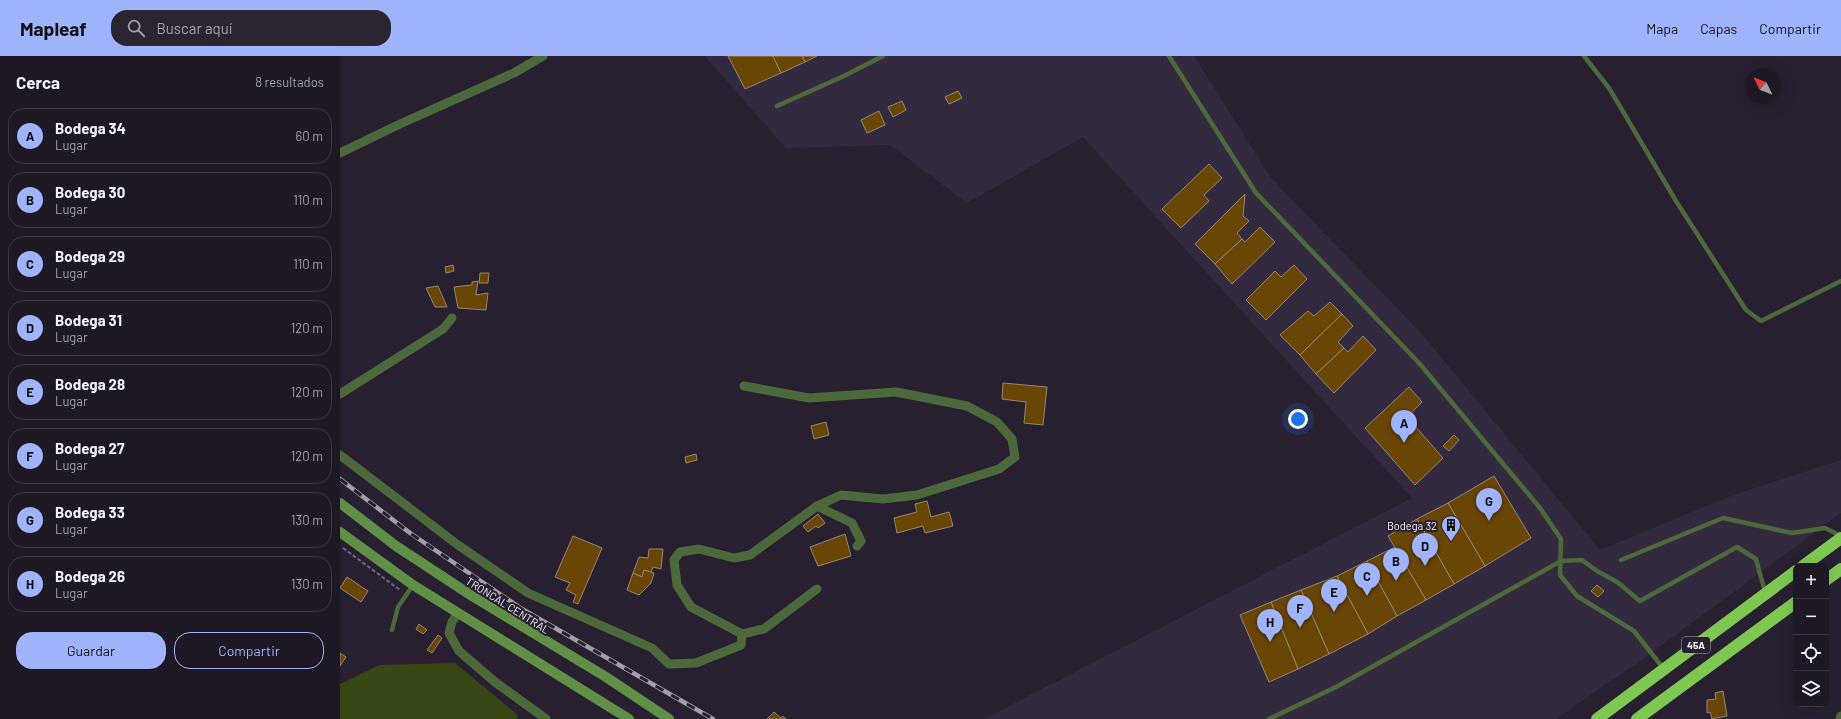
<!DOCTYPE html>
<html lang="es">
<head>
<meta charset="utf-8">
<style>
	body { margin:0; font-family:Barlow,sans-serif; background:#2b2532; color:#f1f3f6 }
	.controls { position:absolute; right:12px; bottom:12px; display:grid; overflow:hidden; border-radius:8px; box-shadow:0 4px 16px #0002 }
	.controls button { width:36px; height:36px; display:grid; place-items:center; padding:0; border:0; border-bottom:1px solid #3c3742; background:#1e1825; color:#f1f3f6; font:20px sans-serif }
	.compass { position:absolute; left:1405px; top:12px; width:36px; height:36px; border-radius:50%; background:#1e1825; box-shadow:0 4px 16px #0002; rotate:313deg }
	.you { position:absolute; left:958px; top:363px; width:14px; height:14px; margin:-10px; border:3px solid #fff; border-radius:50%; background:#1a73e8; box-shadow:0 0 0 6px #1a73e833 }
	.badge { display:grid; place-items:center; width:26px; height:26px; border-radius:50%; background:#a0b3fd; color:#111; font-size:13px; font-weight:700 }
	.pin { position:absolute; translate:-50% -33px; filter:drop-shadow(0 1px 2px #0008) }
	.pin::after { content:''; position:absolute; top:21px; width:14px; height:12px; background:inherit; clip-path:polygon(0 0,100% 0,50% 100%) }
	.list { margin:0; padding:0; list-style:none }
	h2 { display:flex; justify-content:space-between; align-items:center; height:52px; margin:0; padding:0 16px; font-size:17px }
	h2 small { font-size:13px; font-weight:400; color:#a1a0a7 }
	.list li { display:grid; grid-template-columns:26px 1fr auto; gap:12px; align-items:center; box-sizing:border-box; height:56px; margin:0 8px 8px; padding:0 8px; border:1px solid #3c3742; border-radius:16px }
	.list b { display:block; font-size:15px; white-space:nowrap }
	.list p { margin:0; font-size:13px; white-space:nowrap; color:#a1a0a7 }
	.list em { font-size:13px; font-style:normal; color:#a1a0a7 }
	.actions { display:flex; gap:8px; padding:12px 16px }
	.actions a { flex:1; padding:9px 0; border:1px solid #a0b3fd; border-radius:16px; text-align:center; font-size:14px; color:#a0b3fd }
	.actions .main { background:#a0b3fd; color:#111 }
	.icon { flex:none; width:22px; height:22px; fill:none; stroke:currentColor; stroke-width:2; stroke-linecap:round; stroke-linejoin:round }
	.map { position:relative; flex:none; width:1501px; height:663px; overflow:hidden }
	header { display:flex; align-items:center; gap:24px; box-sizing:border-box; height:56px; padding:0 20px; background:#a0b3fd; color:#111 }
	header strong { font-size:19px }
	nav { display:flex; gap:22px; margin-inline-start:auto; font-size:14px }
	.search { width:280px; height:36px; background:#2b2532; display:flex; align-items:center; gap:10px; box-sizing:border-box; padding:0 14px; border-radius:16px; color:#a1a0a7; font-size:15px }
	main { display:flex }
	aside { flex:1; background:#1e1825 }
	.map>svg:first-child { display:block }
	.built { fill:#342a40 }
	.green { fill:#384814 }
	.building { fill:#694504; stroke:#968774 }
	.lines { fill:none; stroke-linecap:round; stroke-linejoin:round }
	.path { stroke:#6f6877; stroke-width:2; stroke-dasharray:4 2; stroke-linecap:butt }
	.lane { stroke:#4c693c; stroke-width:4.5 }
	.street { stroke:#4c693c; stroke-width:9 }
	.secondary { stroke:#608f46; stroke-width:10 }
	.highway { stroke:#7ec852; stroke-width:12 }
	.rail-casing { stroke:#a39eab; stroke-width:4.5 }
	.rail { stroke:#282031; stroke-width:3; stroke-dasharray:9; stroke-linecap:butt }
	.labels { text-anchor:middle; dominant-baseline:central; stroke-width:4; stroke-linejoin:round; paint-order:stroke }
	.shield { fill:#282031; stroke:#b7b2be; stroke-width:1 }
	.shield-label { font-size:10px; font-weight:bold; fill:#f4f0fb }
	.poi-label { font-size:11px; fill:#f4f0fb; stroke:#282031; text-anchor:end }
	.street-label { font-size:11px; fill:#f4f0fb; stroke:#282031 }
</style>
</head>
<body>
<header>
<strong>Mapleaf</strong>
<div class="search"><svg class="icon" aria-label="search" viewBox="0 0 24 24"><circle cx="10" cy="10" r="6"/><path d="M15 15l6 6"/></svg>Buscar aquí</div>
<nav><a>Mapa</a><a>Capas</a><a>Compartir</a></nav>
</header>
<main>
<aside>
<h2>Cerca<small>8 resultados</small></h2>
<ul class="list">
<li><span class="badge">A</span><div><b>Bodega 34</b><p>Lugar</p></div><em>60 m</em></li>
<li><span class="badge">B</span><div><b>Bodega 30</b><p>Lugar</p></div><em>110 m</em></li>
<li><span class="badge">C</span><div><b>Bodega 29</b><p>Lugar</p></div><em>110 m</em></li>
<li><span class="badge">D</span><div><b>Bodega 31</b><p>Lugar</p></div><em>120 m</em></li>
<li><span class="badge">E</span><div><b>Bodega 28</b><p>Lugar</p></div><em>120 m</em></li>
<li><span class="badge">F</span><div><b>Bodega 27</b><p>Lugar</p></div><em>120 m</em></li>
<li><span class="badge">G</span><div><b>Bodega 33</b><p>Lugar</p></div><em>130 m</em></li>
<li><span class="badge">H</span><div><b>Bodega 26</b><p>Lugar</p></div><em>130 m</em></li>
</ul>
<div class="actions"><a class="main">Guardar</a><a>Compartir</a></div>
</aside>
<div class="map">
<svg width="1501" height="663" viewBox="0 0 1501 663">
	<rect width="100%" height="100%" fill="#282031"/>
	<path class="built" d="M365 0H854L931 122 1081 277 1260 494 1396 438 1501 404V457L1304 602 1216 663H644L1072 442 743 81 627 147 550 89 446 92Z"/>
	<path class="green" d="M115 607 178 659 177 663H0V628L39 609Z"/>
	<g class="building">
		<path d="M388 0H433L441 17 405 33Z"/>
		<path d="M433 0H462L465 6 441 17Z"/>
		<path d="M462 0H477L465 6Z"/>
		<path d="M618 35 622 42 609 48 605 41Z"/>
		<path d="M562 45 566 54 553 61 548 51Z"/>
		<path d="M539 55 545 69 527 77 521 64Z"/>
		<path d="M869 108 882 122 864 139 869 145 841 172 822 153Z"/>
		<path d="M905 138 903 160 909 165 897 177 902 183 875 208 855 188Z"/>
		<path d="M920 171 935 186 892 228 875 208 902 183 905 186Z"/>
		<path d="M113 209 114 215 106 217 105 211Z"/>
		<path d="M954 209 967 223 926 264 906 244 935 215 941 221Z"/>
		<path d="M140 217H149L148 227H139Z"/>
		<path d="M138 225 136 239 148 237 146 254 118 252 114 231 132 229V226Z"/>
		<path d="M98 230 107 251H95L86 232Z"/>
		<path d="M990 246 1002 258 960 299 940 279 968 255 974 260Z"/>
		<path d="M1002 258 1013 270 998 286 1004 292 976 318 960 299Z"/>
		<path d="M1023 280 1036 294 994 337 976 318 1004 292 1008 296Z"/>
		<path d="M663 327 707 331 703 369 684 367 686 346 662 343Z"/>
		<path d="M1069 331 1082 346 1067 361 1103 402 1075 429 1025 372Z"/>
		<path d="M486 366 489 379 474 383 471 370Z"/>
		<path d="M1114 379 1119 384 1109 395 1103 390Z"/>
		<path d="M356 398 357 404 346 407 345 401Z"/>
		<path d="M1154 420 1191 482 1145 510 1108 447Z"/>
		<path d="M587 445 591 461 609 456 613 470 585 477 583 470 557 477 554 462 577 456 575 448Z"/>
		<path d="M1108 447 1145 510 1114 528 1077 463Z"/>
		<path d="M478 458 485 467 478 472 476 470 468 476 463 470Z"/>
		<path d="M1077 463 1114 528 1086 544 1048 480Z"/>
		<path d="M505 478 511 500 478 510 470 491Z"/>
		<path d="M233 480 262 492 238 548 233 546 236 539 226 534 230 527 215 521Z"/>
		<path d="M1055 491 1086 544 1057 560 1027 505Z"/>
		<path d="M309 493H323L321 513 313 511 311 516 304 514 302 521 293 517 299 501 308 502Z"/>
		<path d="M1027 505 1057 560 1028 578 997 520Z"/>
		<path d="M304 514 314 517 311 527 299 539 287 534 293 517 302 521Z"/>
		<path d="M997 520 1028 578 989 598 961 534Z"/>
		<path d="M7 521 28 535 21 546 0 532Z"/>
		<path d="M1257 529 1264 535 1258 541 1251 535Z"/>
		<path d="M961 534 989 598 958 613 931 546Z"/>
		<path d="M931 546 958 613 929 626 900 559Z"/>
		<path d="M79 568 87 574 83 578 76 573Z"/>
		<path d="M98 579 102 582 92 597 87 594Z"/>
		<path d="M0 597 6 601 0 610Z"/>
		<path d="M1383 635 1387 660 1372 663 1370 656 1367 657V644L1376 643 1375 637Z"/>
		<path d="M434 656 441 662 443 660 446 663H427Z"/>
	</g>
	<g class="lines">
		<path class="path" d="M3 492 60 534"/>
		<g class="lane">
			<path d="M829 0 916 137 1079 307 1200 452 1221 483 1220 519 1237 540 1294 575 1323 612"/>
			<path d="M1244 0 1269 32 1336 145 1406 254 1421 265 1501 225"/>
			<path d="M437 50 504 20 543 0"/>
			<path d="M1281 504 1383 462 1452 477 1485 472 1501 480"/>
			<path d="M52 574 58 551 73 529"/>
			<path d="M929 663 996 631 1221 505 1242 504 1257 515 1277 526 1300 545 1397 491 1416 503 1425 536"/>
		</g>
		<g class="street">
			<path d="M0 97 60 68 174 17 203 0"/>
			<path d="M0 338 103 273 112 262"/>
			<path d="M0 399 118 489 188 537 312 592 329 608 356 607 401 589 402 578 351 551 337 529 334 504 340 496 359 493 394 502 410 499 477 450 501 439 543 443 577 439 659 413 675 401 672 383 657 366 627 350 556 336 469 342 404 330"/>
			<path d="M477 450 512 467 521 485 517 490"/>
			<path d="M118 557 112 566 109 577 119 595 155 626 206 663"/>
			<path d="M402 578 424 573 477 533"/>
			<path d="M1500 663 1501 660"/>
		</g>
		<g class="secondary">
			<path d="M0 447 56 490 132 540 266 621 329 663"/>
			<path d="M0 476 73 529 289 663"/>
		</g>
		<g class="highway">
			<path d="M1463 510 1501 482"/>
			<path d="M1486 524 1501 513"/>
			<path d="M1257 663 1456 515"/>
			<path d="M1297 663 1456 546"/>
		</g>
		<g class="rail-casing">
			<path id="rail" d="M0 423 70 477 182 553 373 663"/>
		</g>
		<use href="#rail" class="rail"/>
	</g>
	<defs>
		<g id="building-pin" transform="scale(1)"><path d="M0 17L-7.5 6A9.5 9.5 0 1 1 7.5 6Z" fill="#a0b3fd" stroke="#282031"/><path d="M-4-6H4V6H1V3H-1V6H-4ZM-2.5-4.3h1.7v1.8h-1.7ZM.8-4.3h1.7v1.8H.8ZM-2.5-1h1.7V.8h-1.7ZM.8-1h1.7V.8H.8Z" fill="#111"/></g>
	</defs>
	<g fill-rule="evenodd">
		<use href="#building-pin" x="1111" y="469"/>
	</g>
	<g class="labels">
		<rect class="shield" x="1342" y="581" width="28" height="16" rx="3"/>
		<g class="shield-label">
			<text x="1356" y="589">45A</text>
		</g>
		<g class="poi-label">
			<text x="1097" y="469">Bodega 32</text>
		</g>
		<g class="street-label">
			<text transform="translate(168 549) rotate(32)">TRONCAL CENTRAL</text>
		</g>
	</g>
</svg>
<div class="controls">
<button>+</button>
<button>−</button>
<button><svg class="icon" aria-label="locate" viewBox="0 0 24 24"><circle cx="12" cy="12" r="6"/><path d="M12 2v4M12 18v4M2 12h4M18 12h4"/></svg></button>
<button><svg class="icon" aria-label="layers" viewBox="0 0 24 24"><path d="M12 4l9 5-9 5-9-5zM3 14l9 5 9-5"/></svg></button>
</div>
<svg class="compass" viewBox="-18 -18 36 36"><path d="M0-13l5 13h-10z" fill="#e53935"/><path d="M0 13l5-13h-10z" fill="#a1a0a7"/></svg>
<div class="you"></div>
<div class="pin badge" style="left:1064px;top:387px">A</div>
<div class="pin badge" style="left:1056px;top:525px">B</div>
<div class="pin badge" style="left:1027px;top:540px">C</div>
<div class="pin badge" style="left:1085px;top:510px">D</div>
<div class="pin badge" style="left:994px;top:556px">E</div>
<div class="pin badge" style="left:960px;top:572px">F</div>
<div class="pin badge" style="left:1149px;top:465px">G</div>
<div class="pin badge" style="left:930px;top:586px">H</div>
</div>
</main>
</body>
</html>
